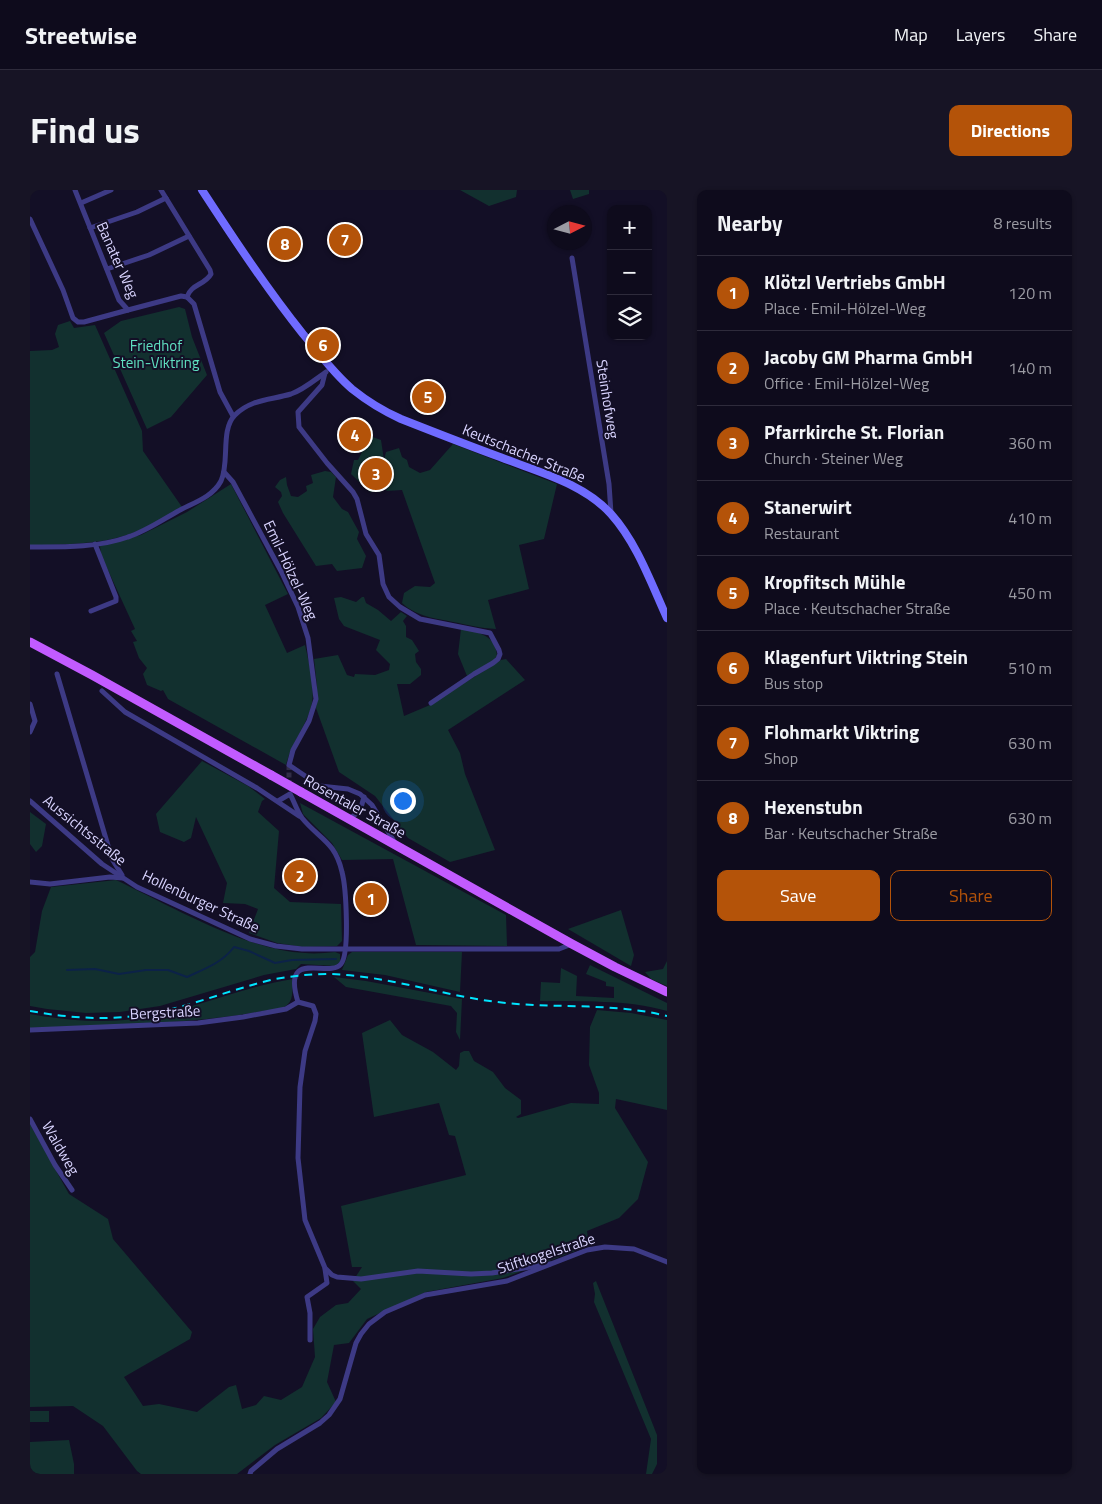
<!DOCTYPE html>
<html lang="en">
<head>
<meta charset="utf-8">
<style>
	body { margin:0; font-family:"Titillium Web",sans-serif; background:#171425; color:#f1f3f6 }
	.controls { position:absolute; right:15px; top:15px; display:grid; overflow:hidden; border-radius:10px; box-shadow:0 1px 4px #0004 }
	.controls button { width:45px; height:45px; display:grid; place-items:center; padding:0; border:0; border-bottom:1px solid #2e2b3b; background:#0e0b1c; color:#f1f3f6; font:25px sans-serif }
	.compass { position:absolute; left:517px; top:15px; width:45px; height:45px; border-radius:50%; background:#0e0b1c; box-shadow:0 1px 4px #0004; rotate:84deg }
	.you { position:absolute; left:372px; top:610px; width:18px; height:18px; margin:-12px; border:4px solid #fff; border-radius:50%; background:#1a73e8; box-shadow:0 0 0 8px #1a73e833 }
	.badge { display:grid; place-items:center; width:32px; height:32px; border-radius:50%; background:#b45309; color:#fff; font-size:16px; font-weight:700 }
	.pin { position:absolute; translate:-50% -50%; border:2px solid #fff; box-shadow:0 1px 5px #0006 }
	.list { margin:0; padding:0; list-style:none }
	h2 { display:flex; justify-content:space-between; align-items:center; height:65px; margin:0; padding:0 20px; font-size:21px }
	h2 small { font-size:16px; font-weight:400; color:#9b9ba3 }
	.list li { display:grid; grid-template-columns:32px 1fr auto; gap:15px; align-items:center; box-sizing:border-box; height:75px; padding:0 20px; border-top:1px solid #2e2b3b }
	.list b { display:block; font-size:19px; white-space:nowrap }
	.list p { margin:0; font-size:16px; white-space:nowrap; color:#9b9ba3 }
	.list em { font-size:16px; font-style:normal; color:#9b9ba3 }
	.actions { display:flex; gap:10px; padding:15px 20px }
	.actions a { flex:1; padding:11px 0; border:1px solid #b45309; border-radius:10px; text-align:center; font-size:18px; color:#b45309 }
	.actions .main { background:#b45309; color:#fff }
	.icon { flex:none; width:28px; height:28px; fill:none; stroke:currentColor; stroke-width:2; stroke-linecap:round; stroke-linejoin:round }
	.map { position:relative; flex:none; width:637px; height:1284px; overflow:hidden; border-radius:10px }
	header { display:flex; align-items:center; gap:30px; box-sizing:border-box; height:70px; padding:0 25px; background:#0e0b1c; border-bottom:1px solid #2e2b3b }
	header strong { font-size:24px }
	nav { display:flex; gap:28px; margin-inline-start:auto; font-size:18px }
	.intro { display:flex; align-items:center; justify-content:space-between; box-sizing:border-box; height:120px; padding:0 30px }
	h1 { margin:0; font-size:35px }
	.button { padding:12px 22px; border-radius:10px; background:#b45309; color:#fff; font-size:18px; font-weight:700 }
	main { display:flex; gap:30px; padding:0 30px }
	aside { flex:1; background:#0e0b1c; border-radius:10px; box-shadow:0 1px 4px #0004 }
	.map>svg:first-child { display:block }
	.green { fill:#12302f }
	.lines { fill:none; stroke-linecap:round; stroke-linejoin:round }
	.stream { stroke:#0c2248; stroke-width:2 }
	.street-tunnel { stroke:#312d47; stroke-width:5; stroke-dasharray:5 2.5; stroke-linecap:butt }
	.street { stroke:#3d3a85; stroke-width:5 }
	.secondary { stroke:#6f6bff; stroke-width:8 }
	.primary { stroke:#c25bff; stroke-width:9 }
	.rail { stroke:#00e5ff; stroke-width:2; stroke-dasharray:8 6; stroke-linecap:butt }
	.primary-bridge { stroke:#c25bff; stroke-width:9 }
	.labels { text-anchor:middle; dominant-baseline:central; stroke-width:4; stroke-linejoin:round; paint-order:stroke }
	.street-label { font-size:15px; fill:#d9d4ff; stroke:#130f26 }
	.park-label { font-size:15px; fill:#5fe0c0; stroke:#130f26 }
</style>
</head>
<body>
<header>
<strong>Streetwise</strong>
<nav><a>Map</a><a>Layers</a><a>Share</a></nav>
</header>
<div class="intro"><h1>Find us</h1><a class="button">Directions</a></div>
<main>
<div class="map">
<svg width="637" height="1284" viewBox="0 0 637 1284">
	<rect width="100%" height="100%" fill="#130f26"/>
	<g class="green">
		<path d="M430 0H487L486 7 459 16Z"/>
		<path d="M540 0H559V4L543 9Z"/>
		<path d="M149 117 155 119 162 147 177 185 141 227 117 239 74 143 91 131Z"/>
		<path d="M40 131 44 138 65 135 112 241 113 261 152 317C134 327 116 339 97 345 66 355 32 354 0 356V161L22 160 29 157 25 144 28 135Z"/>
		<path d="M340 246 351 250 354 270 356 262 369 258 372 267 377 270 379 277 390 283 400 280 423 254 527 294 514 349 489 355 499 399 458 410 466 439C450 438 438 435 423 432 405 428 387 427 372 413L374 403 385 396 400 397 405 393 372 300 357 301 356 300 359 296 350 302H340L321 284 324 270H328Z"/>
		<path d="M295 281 301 282 306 287 303 307 312 319 318 322 329 342 327 349 336 366 332 378 307 381 302 374 286 376 253 323 248 312 252 306 251 302 245 297 250 290 256 287 257 295 261 306 268 307 277 301 276 296 283 293 281 285Z"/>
		<path d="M201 294 258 404 235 415 257 463 275 455C279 473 285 495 282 513 278 534 261 553 256 575L138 509 133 500 131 501 117 495 113 484 117 478 109 468 103 452 107 451 101 441 105 439 71 365 70 356 111 345 157 322Z"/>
		<path d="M311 407 326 412 332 407H334L336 413 348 420 361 431 371 422 377 426 373 431 376 436V447L382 450 389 461 385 464 386 472 391 479V485L380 494H367L374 526 400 515 471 470 476 469 495 490 418 540 430 563 435 584 465 660 420 672 378 648 345 606 309 582 286 518 287 496 284 469 308 465 317 485 324 487 325 484 345 485 359 480 360 474 346 460 350 450 314 436 309 429 304 408Z"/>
		<path d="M431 439C448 442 466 445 467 466L462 472 437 486 428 464Z"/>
		<path d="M172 571 218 596 235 609 232 611 228 622 249 641 244 698 260 712 311 714 312 751 307 756 273 757 247 753 219 743 228 719 215 714 193 713 197 693 166 627 161 648 154 652 130 642 126 624Z"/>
		<path d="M270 613 476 725 477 756 386 755 363 669 312 670 302 653 273 624Z"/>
		<path d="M0 622 16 634 12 656 6 662 0 654Z"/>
		<path d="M86 690C139 715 217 761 275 763 285 764 295 763 305 762L310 764V772L305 776 271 774 266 779 234 785 130 816 90 822 56 823 17 819 0 816V767L5 762 12 721 21 697Z"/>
		<path d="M591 720 604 765 601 776 538 739Z"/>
		<path d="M322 762H432L430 802 355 785 312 780 318 765Z"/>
		<path d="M637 771V796L621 789 615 782 633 779Z"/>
		<path d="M560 775 637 813V821C596 809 552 812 510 811L511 792 530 793 531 778 547 786 546 806 584 808V797L576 796V792L556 784Z"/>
		<path d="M304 787 336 791 432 809 430 850 426 842 427 823 421 816 316 797Z"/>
		<path d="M263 789C262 796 264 809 258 814 253 820 240 820 233 821 156 835 78 835 0 838V824C39 831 79 834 118 827 167 818 213 797 263 789Z"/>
		<path d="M567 820 601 823 637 830V920L586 909 585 918 618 972 608 1009 589 1028 557 1041 559 1056 473 1088 396 1102 337 1129 319 1153 304 1155 297 1192 306 1212 291 1228 245 1255 207 1284H111L107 1281 73 1236 43 1216 0 1217V934L39 1004 78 1029 83 1049 162 1142 160 1149 94 1187 113 1216 129 1214 167 1222 199 1197 206 1195 212 1219 226 1215 234 1206 251 1210 272 1197 285 1167 283 1139 290 1127 306 1115 318 1113 331 1099 323 1091 332 1077H322L311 1016 436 985 425 946 419 945 409 913 344 927 332 843 360 830 372 845 403 862 426 880 429 876 430 863 434 861H439L444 871 463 882 475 898 491 910V924L486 927 488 928 541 913 569 914V903L559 875 560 837Z"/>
		<path d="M566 1091 627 1245V1274L622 1284H616L621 1249 564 1112 565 1104 563 1093Z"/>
		<rect x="0" y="1221" width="19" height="11"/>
		<path d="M39 1250 44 1274V1284H0V1252Z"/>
	</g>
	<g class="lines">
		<path class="stream" d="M37 780 65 779 89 784 116 780H138L157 787C174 779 192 773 204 757L219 761 245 773 262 770 306 769"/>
		<path class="street-tunnel" d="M259 595V575"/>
		<g class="street">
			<path d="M45 0 89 110 98 120 151 106 157 107"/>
			<path d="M131 0 180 80 181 84C175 95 161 94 157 107"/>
			<path d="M51 13 81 0"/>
			<path d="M0 29 33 100 43 128 48 132H54L98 120"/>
			<path d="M60 38 107 22 136 8"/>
			<path d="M542 68 579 294 581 323"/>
			<path d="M77 79 119 65 159 46"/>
			<path d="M157 107 164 114 190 202 203 226"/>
			<path d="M295 183 292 195 268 222 269 237 297 273 323 302 327 309 336 344 349 365 353 394 359 407 370 417 390 429 460 443 469 460 470 464 468 469 463 473 444 484 401 513"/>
			<path d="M194 282 203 292 251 381 268 417 278 448 286 509 279 531 263 560 259 575 290 596 318 599 330 604 342 615 365 653"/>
			<path d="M0 357C32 357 67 358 98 347 117 341 135 328 152 319 166 312 183 306 191 291 200 272 190 240 205 225 221 209 241 210 261 204 273 200 286 189 296 182"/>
			<path d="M61 421 86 411V407L65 354"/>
			<path d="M27 484 82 669 92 685"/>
			<path d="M72 501 95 522 227 598 269 626"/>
			<path d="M0 514 5 531 0 542"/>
			<path d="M0 611 72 674 107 697 220 749 246 756 272 759H529L542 754"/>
			<path d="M248 611 260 604C264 611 267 621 272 628 289 649 305 651 312 682 316 697 320 763 311 774 299 789 251 757 268 812L283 816 286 824 285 831 275 861 270 897 268 968 275 1030 295 1078 302 1085 307 1087 331 1089 388 1081 441 1084 462 1083 520 1074"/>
			<path d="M319 629 330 621 334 607"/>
			<path d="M0 692 20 694 80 687 93 688"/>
			<path d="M0 840 168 833 213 827 256 819 268 812"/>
			<path d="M0 929 25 975 42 1000"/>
			<path d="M280 1150V1123L277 1107 297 1093 295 1079"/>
			<path d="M220 1284 221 1281 247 1259 290 1233 299 1225 310 1209 326 1153 331 1144 339 1134 355 1122 395 1105 477 1091 557 1060 575 1057 604 1059 637 1072"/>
		</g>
		<path class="secondary" d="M172 0C204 49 237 99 273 144 289 163 303 183 322 199 337 211 353 221 371 229 404 242 437 255 470 267 508 282 553 293 581 324 607 353 621 393 637 428"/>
		<g class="primary">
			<path d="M0 452 62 485 241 585"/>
			<path d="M271 602 542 754 585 777 637 802"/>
		</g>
		<path class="rail" d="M0 821C39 828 79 831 119 824 162 816 202 799 245 789 263 786 280 784 298 784 355 785 410 805 467 812 523 819 581 812 637 826"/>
		<path class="primary-bridge" d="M241 585 271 602"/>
	</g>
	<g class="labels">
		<g class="street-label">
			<text transform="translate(88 70) rotate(66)">Banater Weg</text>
			<text transform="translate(578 209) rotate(81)">Steinhofweg</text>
			<text transform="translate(494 263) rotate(22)">Keutschacher Straße</text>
			<text transform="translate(261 380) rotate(65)">Emil-Hölzel-Weg</text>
			<text transform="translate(325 616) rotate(29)">Rosentaler Straße</text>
			<text transform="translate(55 640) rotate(39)">Aussichtsstraße</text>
			<text transform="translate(171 711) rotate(25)">Hollenburger Straße</text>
			<text transform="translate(135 822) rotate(-3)">Bergstraße</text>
			<text transform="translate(31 958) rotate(60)">Waldweg</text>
			<text transform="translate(516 1063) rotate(-18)">Stiftkogelstraße</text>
		</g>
		<g class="park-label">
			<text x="126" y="155">Friedhof<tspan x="126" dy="17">Stein-Viktring</tspan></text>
		</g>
	</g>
</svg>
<div class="controls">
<button>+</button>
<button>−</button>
<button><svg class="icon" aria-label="layers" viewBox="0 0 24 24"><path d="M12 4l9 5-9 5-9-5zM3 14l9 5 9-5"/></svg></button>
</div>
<svg class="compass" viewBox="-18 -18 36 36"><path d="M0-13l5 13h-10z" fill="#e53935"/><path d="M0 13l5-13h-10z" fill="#9b9ba3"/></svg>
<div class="you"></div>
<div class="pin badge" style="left:341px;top:709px">1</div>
<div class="pin badge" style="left:270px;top:686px">2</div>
<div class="pin badge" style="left:346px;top:284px">3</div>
<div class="pin badge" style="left:325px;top:245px">4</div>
<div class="pin badge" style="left:398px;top:207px">5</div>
<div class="pin badge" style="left:293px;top:155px">6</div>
<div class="pin badge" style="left:315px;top:50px">7</div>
<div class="pin badge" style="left:255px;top:54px">8</div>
</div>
<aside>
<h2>Nearby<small>8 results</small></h2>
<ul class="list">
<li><span class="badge">1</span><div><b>Klötzl Vertriebs GmbH</b><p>Place · Emil-Hölzel-Weg</p></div><em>120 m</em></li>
<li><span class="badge">2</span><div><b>Jacoby GM Pharma GmbH</b><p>Office · Emil-Hölzel-Weg</p></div><em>140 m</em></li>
<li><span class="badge">3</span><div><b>Pfarrkirche St. Florian</b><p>Church · Steiner Weg</p></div><em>360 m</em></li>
<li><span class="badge">4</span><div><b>Stanerwirt</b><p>Restaurant</p></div><em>410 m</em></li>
<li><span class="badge">5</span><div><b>Kropfitsch Mühle</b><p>Place · Keutschacher Straße</p></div><em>450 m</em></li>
<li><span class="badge">6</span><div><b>Klagenfurt Viktring Stein</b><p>Bus stop</p></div><em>510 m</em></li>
<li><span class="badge">7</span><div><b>Flohmarkt Viktring</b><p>Shop</p></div><em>630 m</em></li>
<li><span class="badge">8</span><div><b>Hexenstubn</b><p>Bar · Keutschacher Straße</p></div><em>630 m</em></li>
</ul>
<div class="actions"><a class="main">Save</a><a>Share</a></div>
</aside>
</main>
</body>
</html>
